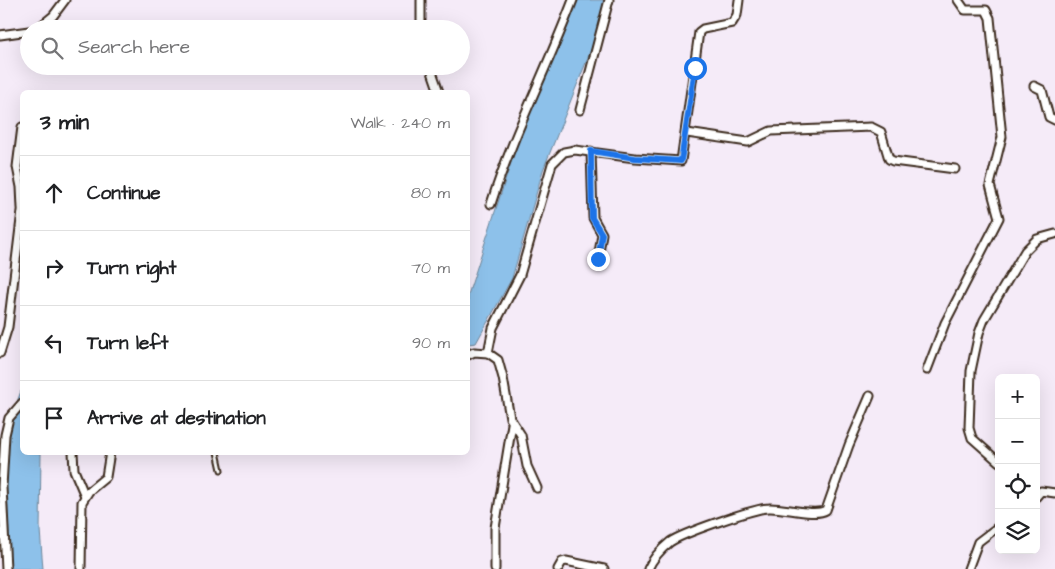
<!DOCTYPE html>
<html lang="en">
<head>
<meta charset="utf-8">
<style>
	body { margin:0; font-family:"Architects Daughter",sans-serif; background:#f2f2f2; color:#202124 }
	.controls { position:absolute; right:15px; bottom:15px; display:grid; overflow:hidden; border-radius:8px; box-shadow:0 5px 20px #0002 }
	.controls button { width:45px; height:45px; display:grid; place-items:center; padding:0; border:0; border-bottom:1px solid #e0e0e0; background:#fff; color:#202124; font:25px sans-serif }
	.stop { position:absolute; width:15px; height:15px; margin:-11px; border:4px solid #1a73e8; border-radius:50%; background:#fff }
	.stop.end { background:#1a73e8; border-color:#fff; box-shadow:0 1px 5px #0008 }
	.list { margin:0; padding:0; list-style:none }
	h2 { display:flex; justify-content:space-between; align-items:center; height:65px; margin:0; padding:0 20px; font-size:21px }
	h2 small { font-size:16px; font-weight:400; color:#757577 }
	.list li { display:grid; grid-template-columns:32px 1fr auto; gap:15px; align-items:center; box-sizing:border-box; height:75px; padding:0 20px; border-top:1px solid #e0e0e0 }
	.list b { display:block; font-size:19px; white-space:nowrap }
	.list em { font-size:16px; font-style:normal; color:#757577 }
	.icon { flex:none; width:28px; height:28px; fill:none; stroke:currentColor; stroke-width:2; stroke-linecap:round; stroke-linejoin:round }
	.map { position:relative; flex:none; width:1055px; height:569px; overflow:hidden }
	.search { position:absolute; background:#fff; box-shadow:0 5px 20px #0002; left:20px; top:20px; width:450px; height:55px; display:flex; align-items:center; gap:12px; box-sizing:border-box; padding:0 18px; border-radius:28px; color:#757577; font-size:19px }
	.panel { position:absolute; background:#fff; box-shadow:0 5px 20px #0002; left:20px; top:90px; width:450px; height:365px; border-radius:8px }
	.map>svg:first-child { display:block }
	.water { fill:#8dc1ea; stroke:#6c8598 }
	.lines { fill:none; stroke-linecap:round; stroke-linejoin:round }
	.lane-casing { stroke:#3b2a1e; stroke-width:7 }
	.street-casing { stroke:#3b2a1e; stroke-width:11 }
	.lane { stroke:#fff; stroke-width:3 }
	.street { stroke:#fff; stroke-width:7 }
	.route { stroke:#1a73e8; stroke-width:6 }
</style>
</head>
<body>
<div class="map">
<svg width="1055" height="569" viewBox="0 0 1055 569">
	<rect width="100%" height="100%" fill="#f5ebf8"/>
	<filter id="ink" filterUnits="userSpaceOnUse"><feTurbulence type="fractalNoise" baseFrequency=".02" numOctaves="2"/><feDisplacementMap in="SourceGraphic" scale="10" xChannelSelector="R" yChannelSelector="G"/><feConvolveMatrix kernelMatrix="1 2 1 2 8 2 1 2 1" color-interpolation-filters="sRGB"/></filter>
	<g filter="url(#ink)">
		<g class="water">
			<path d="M577 0H611L543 170 512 278 476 343 468 344V295L518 141Z"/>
			<path d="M21 391 22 452 41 453 40 530 43 569H7L2 443Z"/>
		</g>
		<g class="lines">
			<g class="lane-casing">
				<path id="lane" d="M217 452 221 470"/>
			</g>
			<g class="street-casing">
				<g id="street">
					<path d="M421 0V29"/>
					<path d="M37 29 53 16 65 0"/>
					<path d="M0 35 29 31"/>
					<path d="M430 66 439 92"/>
					<path d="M1034 86 1042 90 1049 117 1055 120"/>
					<path d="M580 110 609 0"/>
					<path d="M22 127 17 167 21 187 22 208"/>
					<path d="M687 133 748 142 771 131 871 127 881 132 889 159 893 161 955 169"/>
					<path d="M591 151 593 218 602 234 598 259"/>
					<path d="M491 204C513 134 547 69 573 0"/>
					<path d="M0 353 8 327 22 211"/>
					<path d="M488 353 493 328 520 275 552 164 564 152 575 150 635 158 681 161 699 32 703 29 732 23 737 15 739 0"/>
					<path d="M468 355 474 352 488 353 498 360 503 378 510 418 521 435 527 466 537 488"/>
					<path d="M927 370 945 323 999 218 990 185 1002 137 990 18 986 10H965L958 0"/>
					<path d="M73 452 74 470 85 496"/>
					<path d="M999 462 972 438 969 428 971 371 979 333 984 320 1025 251 1037 239 1055 234"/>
					<path d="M1036 497 1041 491 1055 493"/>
					<path d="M6 569 2 487 5 435 9 418 22 403"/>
					<path d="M81 569 82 502 89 491 106 477 110 452"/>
					<path d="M495 569V528L512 424"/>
					<path d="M558 569 562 562 566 561 604 569"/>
					<path d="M648 569C653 558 660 550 670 542 681 534 754 508 769 508 783 507 815 517 826 510L849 445 870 396"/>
					<path d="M968 569 978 542 999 526"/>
				</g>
			</g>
			<use href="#lane" class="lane"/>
			<use href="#street" class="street"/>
		</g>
	</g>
	<g class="lines" filter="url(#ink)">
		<path class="route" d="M598 259 602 234 592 218 591 151 635 158 681 161 695 68"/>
	</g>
</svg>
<div class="controls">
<button>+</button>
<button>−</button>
<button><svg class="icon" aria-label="locate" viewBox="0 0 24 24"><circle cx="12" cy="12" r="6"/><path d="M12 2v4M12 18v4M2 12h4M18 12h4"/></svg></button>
<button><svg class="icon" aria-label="layers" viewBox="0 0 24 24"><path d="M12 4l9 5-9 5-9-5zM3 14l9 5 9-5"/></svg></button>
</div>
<div class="stop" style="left:695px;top:68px"></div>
<div class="stop end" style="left:598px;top:259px"></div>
<div class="search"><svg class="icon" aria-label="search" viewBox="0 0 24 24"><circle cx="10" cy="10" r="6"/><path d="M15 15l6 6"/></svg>Search here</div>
<section class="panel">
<h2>3 min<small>Walk · 240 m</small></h2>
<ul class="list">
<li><svg class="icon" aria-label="ahead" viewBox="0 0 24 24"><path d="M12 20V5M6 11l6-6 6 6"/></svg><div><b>Continue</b></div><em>80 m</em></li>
<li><svg class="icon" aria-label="right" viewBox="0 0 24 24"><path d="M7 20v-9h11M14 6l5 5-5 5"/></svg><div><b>Turn right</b></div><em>70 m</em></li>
<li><svg class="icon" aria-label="left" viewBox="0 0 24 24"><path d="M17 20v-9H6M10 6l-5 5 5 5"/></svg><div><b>Turn left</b></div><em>90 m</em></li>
<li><svg class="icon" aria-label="arrive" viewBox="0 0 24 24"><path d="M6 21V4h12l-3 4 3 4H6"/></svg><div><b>Arrive at destination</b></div></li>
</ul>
</section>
</div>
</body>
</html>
